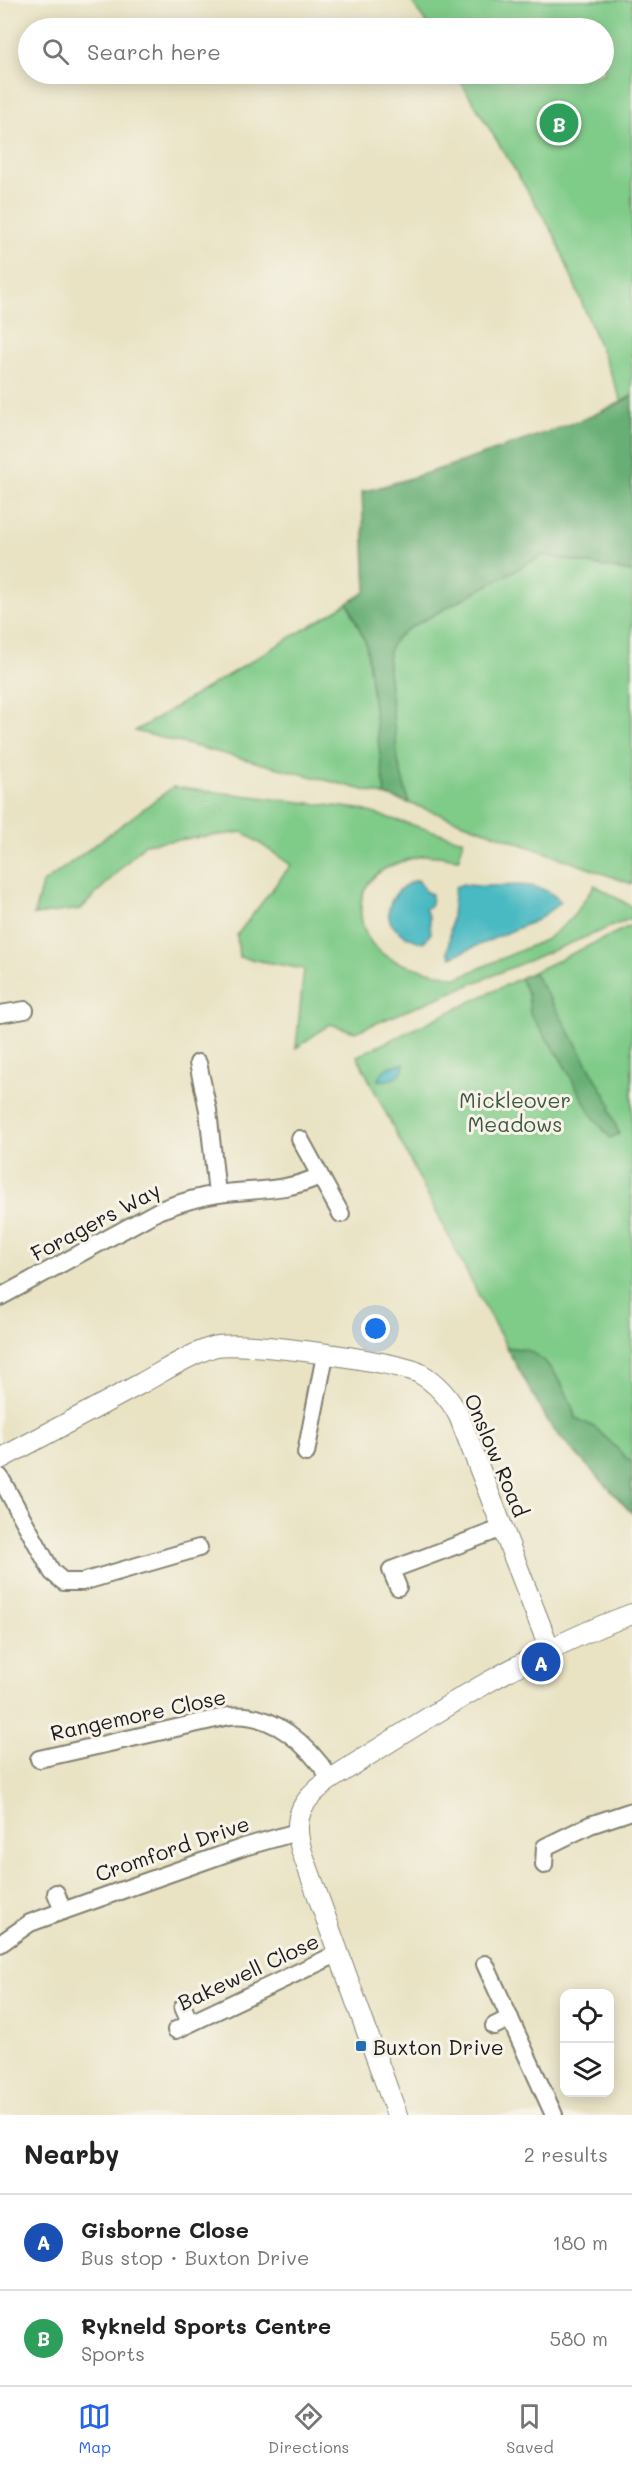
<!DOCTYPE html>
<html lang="en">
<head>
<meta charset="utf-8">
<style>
	body { margin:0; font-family:Mali,sans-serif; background:#f6f6f6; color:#222 }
	.controls { position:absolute; right:18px; bottom:18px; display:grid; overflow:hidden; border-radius:12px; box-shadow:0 3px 15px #0003 }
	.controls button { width:54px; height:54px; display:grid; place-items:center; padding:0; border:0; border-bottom:2px solid #e0e0e0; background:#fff; color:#222; font:30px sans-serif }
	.you { position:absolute; left:376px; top:1329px; width:21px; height:21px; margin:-15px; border:4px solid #fff; border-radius:50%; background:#1a73e8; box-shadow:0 0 0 9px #1a73e833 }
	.badge { display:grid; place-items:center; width:39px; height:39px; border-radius:50%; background:#2563eb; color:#fff; font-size:20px; font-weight:700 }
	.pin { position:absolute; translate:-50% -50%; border:3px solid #fff; box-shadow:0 2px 6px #0006 }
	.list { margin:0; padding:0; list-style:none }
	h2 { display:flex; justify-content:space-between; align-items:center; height:78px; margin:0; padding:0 24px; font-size:26px }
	h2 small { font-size:20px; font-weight:400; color:#767676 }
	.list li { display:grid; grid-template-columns:39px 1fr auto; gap:18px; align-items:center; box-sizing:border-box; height:96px; padding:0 24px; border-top:2px solid #e0e0e0 }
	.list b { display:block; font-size:22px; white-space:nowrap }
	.list p { margin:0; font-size:20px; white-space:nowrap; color:#767676 }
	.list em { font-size:20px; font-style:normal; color:#767676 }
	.icon { flex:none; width:33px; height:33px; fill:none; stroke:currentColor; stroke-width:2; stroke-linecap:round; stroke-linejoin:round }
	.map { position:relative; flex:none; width:632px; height:2115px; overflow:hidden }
	.search { position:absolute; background:#fff; box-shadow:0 3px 15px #0003; left:18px; right:18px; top:18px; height:66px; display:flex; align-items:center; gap:15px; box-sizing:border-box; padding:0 21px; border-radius:33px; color:#767676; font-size:22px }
	.sheet { height:270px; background:#fff }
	nav { display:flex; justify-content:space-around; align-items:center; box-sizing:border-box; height:84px; border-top:2px solid #e0e0e0; background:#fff; font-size:16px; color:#767676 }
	nav a { display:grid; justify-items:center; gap:3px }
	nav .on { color:#2563eb }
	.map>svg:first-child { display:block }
	.green { fill:#7fcb88; stroke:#4e7452; stroke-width:1.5 }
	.forest { fill:#67af74; stroke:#426648; stroke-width:1.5 }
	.water { fill:#4ab9c2; stroke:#336a6f; stroke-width:1.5 }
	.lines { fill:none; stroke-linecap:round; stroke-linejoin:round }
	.minor-casing { stroke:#828070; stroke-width:20 }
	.tertiary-casing { stroke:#828070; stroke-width:22 }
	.minor { stroke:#fff; stroke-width:16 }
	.tertiary { stroke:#fff; stroke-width:20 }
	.poi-dot { fill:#1f6fb2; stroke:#f7f3e8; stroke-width:2 }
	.labels { text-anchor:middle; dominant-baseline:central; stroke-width:6; stroke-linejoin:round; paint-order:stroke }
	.park-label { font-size:21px; fill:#3f5942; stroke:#f7f3e8 }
	.street-label { font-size:21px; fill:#1c1c1c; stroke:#f7f3e8 }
	.poi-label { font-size:21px; fill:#1c1c1c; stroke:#f7f3e8; text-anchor:start }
</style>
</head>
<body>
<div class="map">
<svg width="632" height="2115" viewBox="0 0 632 2115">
	<rect width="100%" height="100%" fill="#f7f3e8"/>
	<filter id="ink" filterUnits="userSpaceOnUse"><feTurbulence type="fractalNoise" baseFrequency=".0167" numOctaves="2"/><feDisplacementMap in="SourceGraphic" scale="12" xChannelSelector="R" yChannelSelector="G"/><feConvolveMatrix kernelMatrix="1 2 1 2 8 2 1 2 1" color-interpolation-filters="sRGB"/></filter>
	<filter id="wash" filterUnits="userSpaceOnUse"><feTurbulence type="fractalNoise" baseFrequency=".008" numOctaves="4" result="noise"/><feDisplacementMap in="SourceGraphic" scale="24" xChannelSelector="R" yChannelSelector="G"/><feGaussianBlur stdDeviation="1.35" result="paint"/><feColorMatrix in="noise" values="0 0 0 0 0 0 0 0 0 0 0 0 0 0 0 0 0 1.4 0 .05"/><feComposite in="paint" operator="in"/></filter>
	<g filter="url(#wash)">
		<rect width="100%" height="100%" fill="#e9e3c4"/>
		<g class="green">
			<path d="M411 0H632V396L622 402 554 234 456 74H604V28H429Z"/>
			<path d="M543 555 632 572V884L395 798 135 731 348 603 366 643 406 630Z"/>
			<path d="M173 787 359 809 463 840 459 859C448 858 433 854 422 856 408 859 388 865 376 875 354 894 357 930 377 949 397 968 430 970 457 978L547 939 571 919 595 885 632 907V918L355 1032 330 1024 296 1048 304 969 239 957 237 935 291 865 243 832 145 844 81 909 34 915 42 884Z"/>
			<path d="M632 925V1513L552 1428 483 1304 357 1056Z"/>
		</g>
		<g class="forest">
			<path d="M632 396V572L543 555 406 630C390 643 388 647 388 668L398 761 409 803 385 795 366 644 348 603 366 591 362 492C415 478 465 461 516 443 555 429 596 417 632 396Z"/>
			<path d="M533 972 558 1012 611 1105 610 1110 619 1134 610 1138 591 1114 560 1058 530 1014 528 994 520 978Z"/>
			<path d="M506 1347C513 1348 523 1348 529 1351 555 1363 568 1393 576 1418L596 1428 632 1463V1513L552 1428Z"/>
		</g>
		<g class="water">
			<path d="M418 880 426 892 432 894 431 905 425 909 429 916 431 933 423 943C402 936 380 925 392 900 398 889 406 883 418 880Z"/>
			<path d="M463 884C498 892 535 873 561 902L537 920 451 957 448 952 455 887Z"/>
			<path d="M404 1064C402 1078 391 1081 378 1080 382 1068 391 1065 404 1064Z"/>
		</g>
	</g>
	<g filter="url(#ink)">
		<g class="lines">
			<g class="minor-casing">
				<g id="minor">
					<path d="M0 1014 25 1010"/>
					<path d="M198 1063 208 1110 217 1194"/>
					<path d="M300 1139 341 1214"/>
					<path d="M0 1297 160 1210C179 1203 198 1197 218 1194 252 1189 288 1192 319 1176"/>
					<path d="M306 1453 325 1355"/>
					<path d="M0 1477 52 1572 64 1582H82L199 1548"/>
					<path d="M398 1587 391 1570 503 1528"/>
					<path d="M39 1759 229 1716C273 1711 308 1745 331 1779"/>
					<path d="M544 1865 545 1847 590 1825 632 1811"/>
					<path d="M56 1893 63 1911"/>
					<path d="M0 1944 30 1923 63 1911 244 1847 297 1832"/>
					<path d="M485 1964 554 2115"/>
					<path d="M183 2007 190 2023"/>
					<path d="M494 2026 510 2018"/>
					<path d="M176 2030 339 1953"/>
				</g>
			</g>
			<g class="tertiary-casing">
				<g id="tertiary">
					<path d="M0 1459C47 1434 93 1409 140 1384 164 1371 188 1355 213 1347 237 1339 396 1361 419 1373 437 1383 450 1399 459 1416L550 1650"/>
					<path d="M397 2115 302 1852C291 1816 302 1799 331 1779 427 1718 525 1653 632 1614"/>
				</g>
			</g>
			<use href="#minor" class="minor"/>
			<use href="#tertiary" class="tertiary"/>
		</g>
	</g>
	<rect class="poi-dot" x="355" y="2040" width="12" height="12" rx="3"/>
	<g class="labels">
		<g class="park-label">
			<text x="515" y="1099">Mickleover<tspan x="515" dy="24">Meadows</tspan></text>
		</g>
		<g class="street-label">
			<text transform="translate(95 1221) rotate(-28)">Foragers Way</text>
			<text transform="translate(497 1455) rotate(67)">Onslow Road</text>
			<text transform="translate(138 1714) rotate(-12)">Rangemore Close</text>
			<text transform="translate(172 1848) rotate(-19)">Cromford Drive</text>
			<text transform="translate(248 1971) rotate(-25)">Bakewell Close</text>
		</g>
		<g class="poi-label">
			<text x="373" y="2046">Buxton Drive</text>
		</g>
	</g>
</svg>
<div class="controls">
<button><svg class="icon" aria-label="locate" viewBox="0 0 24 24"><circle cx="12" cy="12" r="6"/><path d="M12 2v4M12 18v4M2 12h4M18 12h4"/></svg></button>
<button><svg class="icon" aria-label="layers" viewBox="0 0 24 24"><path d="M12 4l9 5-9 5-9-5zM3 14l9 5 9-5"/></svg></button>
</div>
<div class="you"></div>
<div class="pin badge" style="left:541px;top:1662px;background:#1a4fb4">A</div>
<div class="pin badge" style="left:559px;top:123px;background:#2e9e5b">B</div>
<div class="search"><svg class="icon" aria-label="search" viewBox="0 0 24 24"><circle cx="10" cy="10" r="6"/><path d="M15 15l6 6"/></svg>Search here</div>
</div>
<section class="sheet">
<h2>Nearby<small>2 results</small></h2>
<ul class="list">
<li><span class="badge" style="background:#1a4fb4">A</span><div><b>Gisborne Close</b><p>Bus stop · Buxton Drive</p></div><em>180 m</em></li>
<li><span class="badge" style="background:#2e9e5b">B</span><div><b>Rykneld Sports Centre</b><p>Sports</p></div><em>580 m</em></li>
</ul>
</section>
<nav>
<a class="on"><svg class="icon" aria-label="map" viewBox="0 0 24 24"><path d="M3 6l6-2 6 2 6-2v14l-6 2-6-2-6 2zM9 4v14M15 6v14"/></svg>Map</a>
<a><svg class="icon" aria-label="directions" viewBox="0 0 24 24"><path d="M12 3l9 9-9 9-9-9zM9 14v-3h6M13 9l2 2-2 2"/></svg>Directions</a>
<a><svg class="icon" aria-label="saved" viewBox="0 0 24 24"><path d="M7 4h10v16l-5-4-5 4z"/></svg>Saved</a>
</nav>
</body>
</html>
